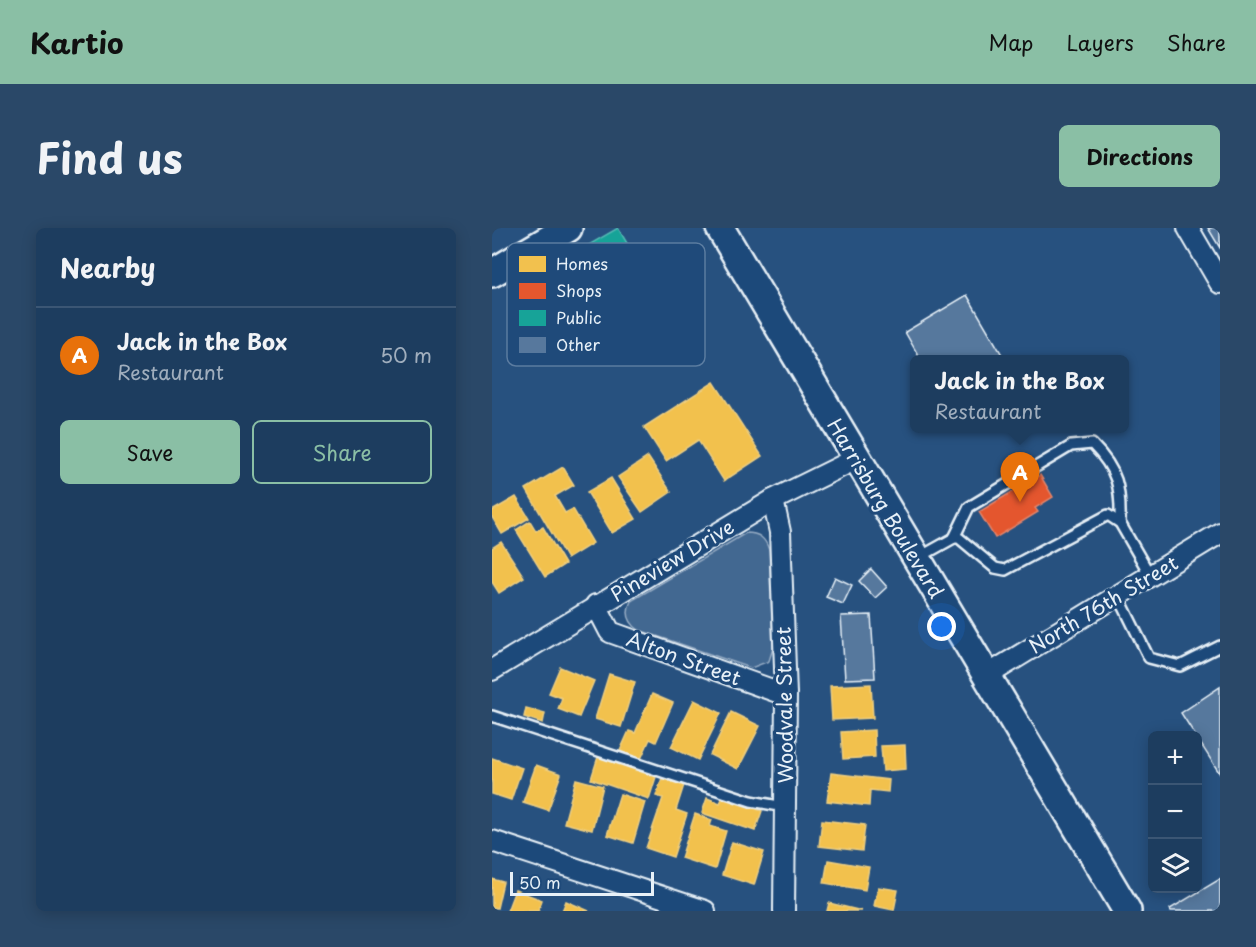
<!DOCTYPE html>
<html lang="en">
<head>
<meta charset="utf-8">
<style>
	body { margin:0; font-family:"Playpen Sans",sans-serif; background:#2a4868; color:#f1f3f6 }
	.controls { position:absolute; right:18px; bottom:18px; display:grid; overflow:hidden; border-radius:9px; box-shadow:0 3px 15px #0003 }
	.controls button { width:54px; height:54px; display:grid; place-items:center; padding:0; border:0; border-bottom:2px solid #3b5674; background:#1d3d5f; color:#f1f3f6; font:30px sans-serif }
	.scale { position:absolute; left:18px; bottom:15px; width:144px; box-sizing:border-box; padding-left:6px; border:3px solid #e8f1f8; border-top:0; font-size:16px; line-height:21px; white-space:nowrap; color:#e8f1f8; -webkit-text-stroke:4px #1f4a7a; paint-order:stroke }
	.you { position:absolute; left:450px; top:399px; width:21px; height:21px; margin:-15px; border:4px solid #fff; border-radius:50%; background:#1a73e8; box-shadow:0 0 0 9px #1a73e833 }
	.badge { display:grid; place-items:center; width:39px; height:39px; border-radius:50%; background:#8abfa5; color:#fff; font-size:20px; font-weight:700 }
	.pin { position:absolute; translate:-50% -50px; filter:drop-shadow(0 2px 3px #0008) }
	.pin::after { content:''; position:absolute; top:32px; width:21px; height:18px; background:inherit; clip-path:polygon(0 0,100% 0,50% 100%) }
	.popup { position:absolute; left:418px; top:127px; width:219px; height:78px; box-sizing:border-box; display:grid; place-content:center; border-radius:9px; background:#1d3d5f; filter:drop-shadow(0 2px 4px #0005); font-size:20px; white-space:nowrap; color:#a0aebd }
	.popup b { font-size:22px; color:#f1f3f6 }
	.popup::after { content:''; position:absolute; left:50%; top:100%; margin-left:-12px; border:12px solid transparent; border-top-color:#1d3d5f }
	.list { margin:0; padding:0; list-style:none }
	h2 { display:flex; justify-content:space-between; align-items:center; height:78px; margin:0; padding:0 24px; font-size:26px }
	h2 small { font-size:20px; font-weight:400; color:#a0aebd }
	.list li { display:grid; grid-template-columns:39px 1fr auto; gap:18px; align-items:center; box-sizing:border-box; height:96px; padding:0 24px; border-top:2px solid #3b5674 }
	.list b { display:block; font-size:22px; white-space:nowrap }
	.list p { margin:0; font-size:20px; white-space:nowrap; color:#a0aebd }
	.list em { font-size:20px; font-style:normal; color:#a0aebd }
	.actions { display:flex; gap:12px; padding:18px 24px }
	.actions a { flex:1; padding:14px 0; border:2px solid #8abfa5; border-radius:9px; text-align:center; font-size:21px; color:#8abfa5 }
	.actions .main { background:#8abfa5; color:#111 }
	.icon { flex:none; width:33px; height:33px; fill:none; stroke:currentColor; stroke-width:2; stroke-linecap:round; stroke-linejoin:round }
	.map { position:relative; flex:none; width:728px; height:683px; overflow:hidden; border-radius:9px }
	header { display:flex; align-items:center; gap:36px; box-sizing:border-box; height:84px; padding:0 30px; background:#8abfa5; color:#111 }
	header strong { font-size:28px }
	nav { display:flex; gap:33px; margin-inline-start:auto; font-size:21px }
	.intro { display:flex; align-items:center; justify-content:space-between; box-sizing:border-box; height:144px; padding:0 36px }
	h1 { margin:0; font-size:42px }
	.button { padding:15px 27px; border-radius:9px; background:#8abfa5; color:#111; font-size:21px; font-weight:700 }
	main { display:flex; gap:36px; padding:0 36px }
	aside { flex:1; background:#1d3d5f; border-radius:9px; box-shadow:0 3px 15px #0003 }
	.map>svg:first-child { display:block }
	.green { fill:#436891; stroke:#96acc4; stroke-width:1.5 }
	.homes { fill:#f2c14e; stroke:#efcf81; stroke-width:1.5 }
	.shops { fill:#e4572e; stroke:#e5856b; stroke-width:1.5 }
	.public { fill:#17a398; stroke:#56bab5; stroke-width:1.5 }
	.building { fill:#57789d; stroke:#e8f1f8; stroke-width:1.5 }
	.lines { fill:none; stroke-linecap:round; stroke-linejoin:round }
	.lane-casing { stroke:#e8f1f8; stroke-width:14 }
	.street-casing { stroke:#e8f1f8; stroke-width:24 }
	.secondary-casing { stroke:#e8f1f8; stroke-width:32 }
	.lane { stroke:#1f4a7a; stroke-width:9 }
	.street { stroke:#1f4a7a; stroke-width:20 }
	.secondary { stroke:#1f4a7a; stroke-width:27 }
	.labels { text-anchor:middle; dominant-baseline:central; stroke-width:6; stroke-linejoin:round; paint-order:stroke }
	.street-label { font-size:20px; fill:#e8f1f8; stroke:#1f4a7a }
	.key { fill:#1f4a7a; stroke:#5b7ca0; stroke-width:1.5 }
	.key-label { font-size:16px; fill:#e8f1f8 }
</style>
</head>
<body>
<header>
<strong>Kartio</strong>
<nav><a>Map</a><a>Layers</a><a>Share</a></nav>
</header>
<div class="intro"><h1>Find us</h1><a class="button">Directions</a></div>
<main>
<aside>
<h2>Nearby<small></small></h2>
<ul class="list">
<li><span class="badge" style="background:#e8710a">A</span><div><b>Jack in the Box</b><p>Restaurant</p></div><em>50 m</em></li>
</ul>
<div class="actions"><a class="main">Save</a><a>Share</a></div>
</aside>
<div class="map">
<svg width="728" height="683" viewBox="0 0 728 683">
	<rect width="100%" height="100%" fill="#27517f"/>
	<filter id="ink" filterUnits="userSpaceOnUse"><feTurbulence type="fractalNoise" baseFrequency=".0167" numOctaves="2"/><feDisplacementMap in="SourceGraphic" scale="12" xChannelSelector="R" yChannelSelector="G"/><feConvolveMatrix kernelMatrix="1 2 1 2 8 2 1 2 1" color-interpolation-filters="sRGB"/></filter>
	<g filter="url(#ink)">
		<path class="green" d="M254 305C267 305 273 310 277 322L281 420 277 433 259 440 147 402C137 395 133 385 139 373Z"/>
		<g class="homes">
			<path d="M222 154 270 228 232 253 206 212 174 233 152 199Z"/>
			<path d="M156 229 179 264 150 284 126 249Z"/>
			<path d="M71 239 82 257 63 268 73 285 81 281 101 315 75 331 34 261Z"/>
			<path d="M119 250 144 291 120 305 95 264Z"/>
			<path d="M24 269 37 290 10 306 0 289V283Z"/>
			<path d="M38 293 44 303 51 299 73 336 53 349 24 302Z"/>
			<path d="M9 314 32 349 7 365 0 354V320Z"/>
			<path d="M68 439 102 453 87 489 66 481 70 470 57 465Z"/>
			<path d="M117 446 143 454 129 499 103 491Z"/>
			<path d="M379 456 381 490 340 492 338 458Z"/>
			<path d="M160 466 181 475 164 514 158 511 148 533 128 523 137 503 143 505Z"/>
			<path d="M202 472 229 485 206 532 179 519Z"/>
			<path d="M34 480 53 485 51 495 32 489Z"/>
			<path d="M239 484 268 498 246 541 218 527Z"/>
			<path d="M382 502 383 529 351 531 349 504Z"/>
			<path d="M413 517 414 541 391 543 389 518Z"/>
			<path d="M106 529 164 549 157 571 99 551Z"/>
			<path d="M0 530 30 540 19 572 0 566Z"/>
			<path d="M44 537 69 546 56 582 31 574Z"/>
			<path d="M339 545 397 552 396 564 378 562 377 578 335 573Z"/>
			<path d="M170 550 192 557 184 582 195 586 181 629 154 620 171 570 164 568Z"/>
			<path d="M84 551 111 558 100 602 72 595Z"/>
			<path d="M128 566 153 574 141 615 115 607Z"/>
			<path d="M231 569 270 583 263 603 210 585 215 570 228 575Z"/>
			<path d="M203 586 220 592 218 598 234 603 223 641 189 630Z"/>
			<path d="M330 592 373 597 370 623 327 618Z"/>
			<path d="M240 614 272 624 262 657 230 647Z"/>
			<path d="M336 632 377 639 373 662 332 655Z"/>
			<path d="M0 651 11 654 5 680 0 679Z"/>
			<path d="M386 659 406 662 402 682 382 678Z"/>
			<path d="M23 662 50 672 46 683H15Z"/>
			<path d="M74 673 97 683H70Z"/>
			<path d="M337 675 370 683H335Z"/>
		</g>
		<path class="shops" d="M548 247 561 269 543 280 546 284 503 310 487 284Z"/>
		<path class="public" d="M126 0 165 66 84 113 45 47Z"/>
		<g class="building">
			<path d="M716 0H728V20Z"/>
			<path d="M475 67 512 130 429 132 413 104Z"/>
			<path d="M379 341 395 359 383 370 367 353Z"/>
			<path d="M343 349 360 357 351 376 334 369Z"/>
			<path d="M379 387 383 450 353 451 349 388Z"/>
			<path d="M728 459V546L689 485Z"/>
			<path d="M728 651V683H679L678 681Z"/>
		</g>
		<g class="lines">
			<g class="lane-casing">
				<g id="lane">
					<path d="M462 310 477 279 579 218 600 216C626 242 629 260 628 295"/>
					<path d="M426 330 462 310H467L503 340 513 342 616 287 628 295 658 347"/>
					<path d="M626 367 657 430 688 438 728 418"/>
					<path d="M0 488 259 573 293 579"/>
				</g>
			</g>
			<g class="street-casing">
				<g id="street">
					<path d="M696 0 728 55"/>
					<path d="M281 272 288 304 294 467 292 683"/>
					<path d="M104 377 118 404 294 467"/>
					<path d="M0 442 281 272 364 231"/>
					<path d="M494 448 728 305"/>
					<path d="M0 613 213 683"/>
				</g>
			</g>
			<g class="secondary-casing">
				<g id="secondary">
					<path d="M228 0 635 683"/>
					<path d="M0 45 76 0"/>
				</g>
			</g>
			<use href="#lane" class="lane"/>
			<use href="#street" class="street"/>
			<use href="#secondary" class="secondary"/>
		</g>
	</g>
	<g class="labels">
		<g class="street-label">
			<text transform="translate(394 280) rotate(59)">Harrisburg Boulevard</text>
			<text transform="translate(180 332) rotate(-31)">Pineview Drive</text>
			<text transform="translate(611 376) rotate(-31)">North 76th Street</text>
			<text transform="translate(192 430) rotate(20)">Alton Street</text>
			<text transform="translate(292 477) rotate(-91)">Woodvale Street</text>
		</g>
	</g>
	<rect x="15" y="15" width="198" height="123" rx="9" class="key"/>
	<rect x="27" y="28" width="27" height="16" fill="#f2c14e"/>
	<rect x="27" y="55" width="27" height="16" fill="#e4572e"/>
	<rect x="27" y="82" width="27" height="16" fill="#17a398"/>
	<rect x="27" y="109" width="27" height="16" fill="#57789d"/>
	<g class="key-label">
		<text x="64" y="42">Homes</text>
		<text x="64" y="69">Shops</text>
		<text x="64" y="96">Public</text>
		<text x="64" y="123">Other</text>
	</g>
</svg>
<div class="controls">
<button>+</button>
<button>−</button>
<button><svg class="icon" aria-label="layers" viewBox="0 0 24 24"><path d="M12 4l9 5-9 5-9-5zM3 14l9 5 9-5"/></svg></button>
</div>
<div class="scale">50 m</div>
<div class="you"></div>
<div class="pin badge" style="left:528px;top:274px;background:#e8710a">A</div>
<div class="popup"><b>Jack in the Box</b>Restaurant</div>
</div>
</main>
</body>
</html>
